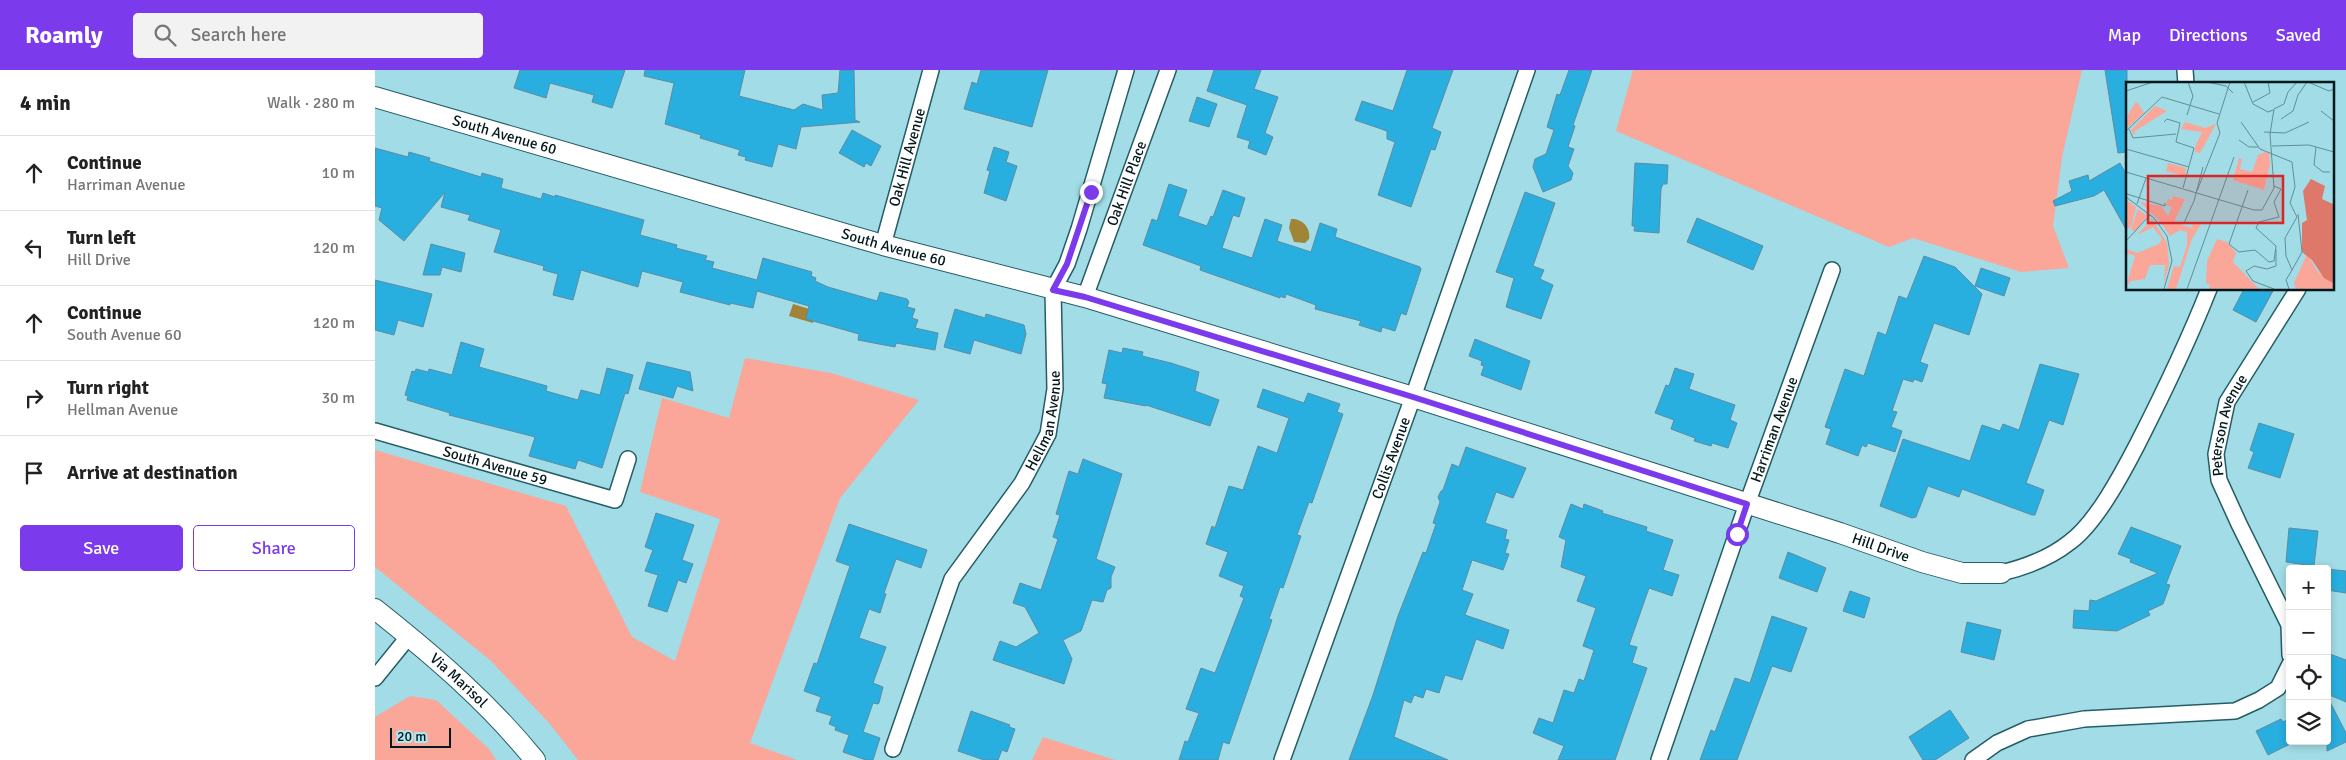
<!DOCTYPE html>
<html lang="en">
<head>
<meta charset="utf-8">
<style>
	body { margin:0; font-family:Signika,sans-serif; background:#f2f2f2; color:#222 }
	.controls { position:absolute; right:15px; bottom:15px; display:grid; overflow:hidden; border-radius:5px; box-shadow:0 2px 8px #0003 }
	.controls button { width:45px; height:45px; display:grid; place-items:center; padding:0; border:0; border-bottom:1px solid #e0e0e0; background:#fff; color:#222; font:25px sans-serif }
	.scale { position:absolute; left:15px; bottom:12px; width:61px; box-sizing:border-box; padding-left:5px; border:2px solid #03191d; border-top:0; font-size:14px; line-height:18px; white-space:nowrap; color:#03191d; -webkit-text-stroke:4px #aee9f3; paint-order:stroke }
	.stop { position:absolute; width:15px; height:15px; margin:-11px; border:4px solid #7c3aed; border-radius:50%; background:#fff }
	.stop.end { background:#7c3aed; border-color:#fff; box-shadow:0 1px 5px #0008 }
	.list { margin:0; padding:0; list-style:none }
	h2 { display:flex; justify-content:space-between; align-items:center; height:65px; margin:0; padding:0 20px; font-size:21px }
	h2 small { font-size:16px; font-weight:400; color:#767676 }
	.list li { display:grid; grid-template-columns:32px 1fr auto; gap:15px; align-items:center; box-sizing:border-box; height:75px; padding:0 20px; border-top:1px solid #e0e0e0 }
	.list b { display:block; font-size:19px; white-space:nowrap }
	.list p { margin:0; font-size:16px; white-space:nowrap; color:#767676 }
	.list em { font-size:16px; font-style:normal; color:#767676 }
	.actions { display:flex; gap:10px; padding:15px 20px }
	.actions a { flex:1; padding:11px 0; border:1px solid #7c3aed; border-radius:5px; text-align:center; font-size:18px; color:#7c3aed }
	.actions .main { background:#7c3aed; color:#fff }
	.icon { flex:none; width:28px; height:28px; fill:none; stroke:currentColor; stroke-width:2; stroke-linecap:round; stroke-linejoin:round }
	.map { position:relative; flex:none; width:1971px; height:690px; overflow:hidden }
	header { display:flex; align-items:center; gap:30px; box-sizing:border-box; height:70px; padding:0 25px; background:#7c3aed; color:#fff }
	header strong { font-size:24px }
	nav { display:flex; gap:28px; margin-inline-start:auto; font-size:18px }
	.search { width:350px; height:45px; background:#f2f2f2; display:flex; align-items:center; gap:12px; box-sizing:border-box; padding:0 18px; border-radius:5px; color:#767676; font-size:19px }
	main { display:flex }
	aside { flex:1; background:#fff }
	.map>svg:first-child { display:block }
	.green { fill:#faa699 }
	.water { fill:#a18435 }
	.building { fill:#29aee0; stroke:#5d8ca2 }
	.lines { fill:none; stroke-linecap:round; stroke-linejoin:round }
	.minor-casing { stroke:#245d66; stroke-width:18 }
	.tertiary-casing { stroke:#245d66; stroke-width:22 }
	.minor { stroke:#fff; stroke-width:15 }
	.tertiary { stroke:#fff; stroke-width:20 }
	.route { stroke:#7c3aed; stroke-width:6 }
	.labels { text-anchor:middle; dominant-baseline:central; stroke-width:5; stroke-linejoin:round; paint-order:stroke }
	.street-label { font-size:15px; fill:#03191d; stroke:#aee9f3 }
	.inset-road { fill:none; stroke:#628e96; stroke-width:1 }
	.view { fill:#d62828; fill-opacity:0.15; stroke:#d62828; stroke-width:2.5 }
	.inset-edge { fill:none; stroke:#03191d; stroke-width:2.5 }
</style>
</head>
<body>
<header>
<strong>Roamly</strong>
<div class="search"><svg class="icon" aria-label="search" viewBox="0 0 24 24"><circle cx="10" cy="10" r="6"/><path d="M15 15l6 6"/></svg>Search here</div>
<nav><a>Map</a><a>Directions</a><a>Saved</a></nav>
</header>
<main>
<aside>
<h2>4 min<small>Walk · 280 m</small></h2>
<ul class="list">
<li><svg class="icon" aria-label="ahead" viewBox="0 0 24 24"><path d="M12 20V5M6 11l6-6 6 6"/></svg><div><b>Continue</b><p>Harriman Avenue</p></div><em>10 m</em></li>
<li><svg class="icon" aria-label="left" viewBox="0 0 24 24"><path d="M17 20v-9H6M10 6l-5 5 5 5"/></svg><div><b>Turn left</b><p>Hill Drive</p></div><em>120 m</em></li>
<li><svg class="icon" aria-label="ahead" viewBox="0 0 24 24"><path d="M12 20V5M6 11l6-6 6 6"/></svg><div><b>Continue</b><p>South Avenue 60</p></div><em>120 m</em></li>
<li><svg class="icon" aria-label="right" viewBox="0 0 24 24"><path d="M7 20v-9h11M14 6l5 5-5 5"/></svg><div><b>Turn right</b><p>Hellman Avenue</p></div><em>30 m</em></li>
<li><svg class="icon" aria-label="arrive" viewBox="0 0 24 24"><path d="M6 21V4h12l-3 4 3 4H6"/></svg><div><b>Arrive at destination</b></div></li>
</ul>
<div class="actions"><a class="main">Save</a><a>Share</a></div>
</aside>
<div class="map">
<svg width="1971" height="690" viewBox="0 0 1971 690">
	<rect width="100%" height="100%" fill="#a2dce6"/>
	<g class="green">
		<path d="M1258 0H1707L1687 87 1678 156 1694 198 1646 202 1538 168 1514 177 1241 61Z"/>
		<path d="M370 288 456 303 544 330 465 428 375 673 422 690H203L175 654 115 590 0 497V380L191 436 257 567 300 591 345 449 265 422 287 328 354 348Z"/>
		<path d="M35 626 61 630 114 679 121 690H0V647Z"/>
		<path d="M668 667 740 690H657Z"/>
	</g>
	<g class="water">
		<path d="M916 149C927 148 936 158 934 169L930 173 919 172 914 158Z"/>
		<path d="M418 234 441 241 438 253 414 246Z"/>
	</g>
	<g class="building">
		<path d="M145 0H250L237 38 217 32 219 25 175 13 171 28 139 18Z"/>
		<path d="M270 0H370L364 26 419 40 428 34 448 40 447 25 463 23 465 0H479L480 50 485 52 426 57 421 79 403 74 397 97 370 90 371 87 363 85 365 80 325 68 326 65 290 54 299 13 269 6Z"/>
		<path d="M606 0H673L657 57 589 39 597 12 602 14Z"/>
		<path d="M839 0H886L879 19 903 27 890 63 898 67 891 85 873 78 875 71 862 67 872 35 832 21Z"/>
		<path d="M1032 0H1078L1057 58 1066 62 1060 80 1056 79 1036 137 1003 125 1020 72 1012 69V61L980 50 987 31 1018 41Z"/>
		<path d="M1194 0H1217L1198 55 1200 56 1193 77 1199 79 1193 96 1198 103 1196 110 1168 122 1158 97 1160 89 1171 84 1179 60 1172 57 1182 24 1185 25Z"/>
		<path d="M1730 0H1752V82L1743 83Z"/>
		<path d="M822 27 842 34 834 57 814 51Z"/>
		<path d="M477 60 506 76 496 96 491 93 489 97 464 83Z"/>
		<path d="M619 77 634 82 631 92 642 96 631 131 609 123 615 101 612 100Z"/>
		<path d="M0 78 33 87 34 82 55 88 54 91 106 107 107 103 128 109 126 118 166 129 168 123 180 127V125L269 150 265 165 302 175 301 178 332 186 330 190 339 192 337 198 382 210 388 188 437 202 436 206 441 208 440 211 453 217 502 231 505 222 532 229 534 232 532 237 540 239 537 248 543 250 540 258 563 263 560 280 521 273 520 277 483 270 484 264 431 249 434 236 382 221 378 238 355 233V235L305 222 308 212 267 201 263 217 206 200 198 230 178 225 183 204 168 200 169 196 119 182 126 160 93 150 95 145 66 137 70 122 29 171 4 150 7 138 0 136Z"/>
		<path d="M1260 93 1293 95 1292 114H1288L1286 119 1284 163 1259 161 1260 156H1257Z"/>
		<path d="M1745 93 1752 106V161L1729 120 1719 126 1680 136 1678 131 1697 121 1694 111 1713 105 1714 111Z"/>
		<path d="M794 114 812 120 803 146 832 156 836 146 838 147 848 120 870 128 864 147 858 145 847 178 877 188 890 149 907 155 902 171 936 182 945 153 962 159 960 167 1045 197 1046 199 1031 245 1026 243 1020 261 1007 257 1006 262 984 255 986 251 940 239 941 235 911 224 910 228 905 226V228L825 200 826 196 768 175 777 149 782 151Z"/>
		<path d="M1150 122 1180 133 1158 196 1169 200 1165 209 1178 215 1166 249 1131 237 1139 208 1121 202Z"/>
		<path d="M1322 148 1388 176 1378 200 1312 172Z"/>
		<path d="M56 174 90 183 86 202 67 197 65 205H48Z"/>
		<path d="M1549 186 1580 197 1607 224 1594 265 1559 253 1545 292 1553 295 1547 312 1539 309 1538 312 1528 309 1517 341 1522 342 1516 357 1527 361 1520 382 1493 373 1491 377 1487 375 1483 386 1451 374 1456 359 1450 357 1470 299 1489 306 1503 262 1511 265 1524 226 1532 229Z"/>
		<path d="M1606 198 1635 208 1629 226 1600 216Z"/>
		<path d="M0 210 57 224 48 257 23 250 19 265 0 260Z"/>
		<path d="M1869 219H1899L1881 252 1858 240Z"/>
		<path d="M580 239 610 248 611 244 649 255 651 264 646 284 599 270 595 284 569 277Z"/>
		<path d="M1100 269 1155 291 1146 320 1106 305 1109 296 1106 295 1107 291 1094 286Z"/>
		<path d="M86 272 109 279 104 297 172 316 171 321 203 330 206 320 225 325 232 298 258 305 253 324 250 323 227 398 203 390 200 399 154 386 160 367 74 345 75 343 32 330 33 326 30 325 37 301 40 302 41 299 53 302 54 299 77 305Z"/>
		<path d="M748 278 768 282 767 286 796 293 824 302 820 321 844 330 835 356 771 335V336L729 328 732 314 727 313 734 280 747 283Z"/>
		<path d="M272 292 315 302 318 321 302 316 298 328 264 319Z"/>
		<path d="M1665 294 1704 304 1688 355 1674 350 1651 413 1669 420 1660 445H1657L1587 419 1584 427 1553 416 1541 447 1537 448 1505 436 1528 369 1595 391 1607 355 1625 361 1628 354 1644 360Z"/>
		<path d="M1300 298 1319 304 1314 319 1360 335 1355 350 1362 353 1353 378 1337 373 1336 376 1319 371 1320 368 1296 359 1299 350 1280 343 1291 315 1294 316Z"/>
		<path d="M888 319 929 333 933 323 965 334 962 342 968 344 937 433 934 432 922 465 926 466 908 518 905 517 894 549 897 550 854 674 848 672 843 690H804L810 671 813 672 824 643 811 639 826 598 840 603 869 528 865 526 869 516 844 506 853 482 831 474 837 456 840 458 854 416 868 420 883 376 902 383 914 348 882 337Z"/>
		<path d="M1884 353 1919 364 1905 408 1873 398 1879 382 1875 380Z"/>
		<path d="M1091 377 1151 398 1138 428 1121 422 1110 453 1132 460 1130 469 1134 470 1130 483 1134 484 1128 500 1097 490 1087 520 1098 524 1090 545 1134 560 1128 579 1101 569 1087 610 1070 605 1064 623 1051 619 1048 628 1039 625 1036 633 1029 630 1019 667 1073 690H974L998 625 1023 546 1048 482 1051 483 1061 454 1058 453 1065 432 1063 427 1066 421 1068 420 1077 394 1084 397Z"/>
		<path d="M708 389 747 404 721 489 740 497 736 507V518L732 520 728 532 717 530 706 561 688 570 697 589 689 614 618 590 625 571 641 577 664 563 650 537 638 533 645 513 666 520 683 469 678 467 685 445 681 444 694 401 703 404Z"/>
		<path d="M1196 434 1208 439 1209 434 1228 441 1227 443 1272 457 1271 461 1298 470 1288 500 1304 505 1297 526 1274 518 1254 575 1262 577 1257 593 1272 598 1240 690H1183L1189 676 1158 663 1164 648 1178 653 1189 620 1199 623 1204 609 1209 611 1219 580 1208 576 1221 538 1202 531 1211 506 1186 497 1191 470 1184 467Z"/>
		<path d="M281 443 319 455 307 490 318 494 311 513 303 510 292 542 273 536 283 505 270 501 278 480 270 477Z"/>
		<path d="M474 454 552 480 546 498 521 489 509 523 511 524 505 543 494 539 484 568 511 577 498 613 508 617 504 633 503 634 498 633 488 662 505 668 498 690H491L468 682 474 665 460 660 461 657 454 654 457 646 441 641 446 627 429 621 439 593 442 594 475 496 461 491Z"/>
		<path d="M1756 457 1806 476 1791 514 1795 515 1788 534 1773 541 1775 545 1742 561 1698 558 1699 540 1714 541 1715 530 1721 531 1783 503 1755 492 1756 489 1743 484Z"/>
		<path d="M1914 458 1943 461 1939 496 1911 492Z"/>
		<path d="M1413 482 1451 498 1442 522 1404 508Z"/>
		<path d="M1952 499 1971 501V523L1952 520Z"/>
		<path d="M1475 521 1495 528 1489 548 1468 541Z"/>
		<path d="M1397 546 1432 558 1416 602 1397 596 1362 690H1325L1336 660 1340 662 1360 608 1375 613Z"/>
		<path d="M1592 552 1626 560 1619 590 1586 582Z"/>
		<path d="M1952 583 1971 590V632L1952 624Z"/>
		<path d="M1952 626 1971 663V672L1952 681Z"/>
		<path d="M1575 640 1594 668 1560 690H1548L1534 667Z"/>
		<path d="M596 641 635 655 634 657 640 659 632 682 627 680 623 690H609L583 681Z"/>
		<path d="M1915 648V674L1893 685 1881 661 1906 649 1908 652Z"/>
	</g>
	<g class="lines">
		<g class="minor-casing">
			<g id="minor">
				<path d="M1810 0 1811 14"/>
				<path id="s1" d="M508 175 556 0"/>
				<path id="s2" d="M710 227 793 0"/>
				<path id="s3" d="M0 361 240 430 253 389"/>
				<path d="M1626 503C1651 497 1675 488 1695 472 1721 453 1747 404 1762 375 1788 324 1813 272 1834 219"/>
				<path id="s4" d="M1915 585 1914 555 1864 454 1844 410 1841 384 1852 332 1923 219"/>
				<path d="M0 608 34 566"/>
				<path id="s5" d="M518 679 577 509 647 413 673 364 680 319 678 220 692 194 704 159 751 0"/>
				<path id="s6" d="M907 690 1038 327 1152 0"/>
				<path id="s7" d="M1284 690 1372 434 1457 200"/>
				<path d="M1598 690 1622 673 1653 659 1709 649 1860 641 1884 630 1903 618 1915 594"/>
			</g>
		</g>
		<g class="tertiary-casing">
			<g id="tertiary">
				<path id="s8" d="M0 27 508 175 710 227 1038 327 1465 463 1547 492 1587 503H1626"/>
				<path id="s9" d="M0 539C58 585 113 632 160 690"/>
			</g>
		</g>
		<use href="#minor" class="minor"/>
		<use href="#tertiary" class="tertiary"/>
	</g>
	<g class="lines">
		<path class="route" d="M716 122 692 194 678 220 710 227 1038 327 1372 434 1362 464"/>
	</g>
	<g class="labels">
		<g class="street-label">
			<text stroke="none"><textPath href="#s8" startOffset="135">South Avenue 60</textPath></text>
			<text stroke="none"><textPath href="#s1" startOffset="91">Oak Hill Avenue</textPath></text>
			<text stroke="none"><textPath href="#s2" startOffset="121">Oak Hill Place</textPath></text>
			<text stroke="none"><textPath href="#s8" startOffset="540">South Avenue 60</textPath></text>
			<text stroke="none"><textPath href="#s5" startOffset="366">Hellman Avenue</textPath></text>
			<text stroke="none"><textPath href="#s4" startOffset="248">Peterson Avenue</textPath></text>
			<text stroke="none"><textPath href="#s7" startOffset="350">Harriman Avenue</textPath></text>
			<text stroke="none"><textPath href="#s6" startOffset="321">Collis Avenue</textPath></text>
			<text stroke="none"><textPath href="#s3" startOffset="125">South Avenue 59</textPath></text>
			<text stroke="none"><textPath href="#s8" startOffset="1572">Hill Drive</textPath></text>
			<text stroke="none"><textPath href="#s9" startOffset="110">Via Marisol</textPath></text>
		</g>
	</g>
	<g transform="translate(1751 12)">
		<rect width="208" height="208" fill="#a2dce6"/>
		<path d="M9 21H12L18 31 0 47 2 33ZM29 24 41 29 9 49 8 54 5 48ZM59 40 79 46 90 42 74 71 69 70V65L76 50 55 47ZM139 70H143L144 82 138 108 107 98 113 76 116 77 114 87 126 90 132 73ZM42 81 60 86 59 94 40 89ZM47 114 59 117 48 140 65 146 68 140 75 142 66 157 50 207H41L48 184 54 185 61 163V150L54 148 44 154 34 139 14 120 35 124 42 134 46 125 40 123 42 117 46 118ZM0 118 10 125 5 145 0 147ZM12 127 21 134 9 150 5 147ZM26 137 41 161 43 182 38 202 39 183H24L19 197 5 199 0 204 9 174 0 171V167L11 171 33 162 36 157 27 145 11 153ZM91 157 101 160 110 171 107 180 133 207H83L84 203 80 201 81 179ZM181 172 192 190 207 201V207H170L168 201Z" fill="#faa699"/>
		<path d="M185 97 199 104 196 117 207 122V201L198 196 186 178 176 170V141L181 138 177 109Z" fill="#de786a"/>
		<path class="inset-road" d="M81 0 100 4 107 11M118 0 127 22 142 30 147 28M182 0 203 9 208 7M0 9 27 0M127 20 144 11 142 0M195 29 208 39M61 33 67 14 62 0M155 37 167 29 172 13 181 0M38 40 41 37 54 41 50 60 68 66 57 106M115 40 134 67 166 80 169 105 164 121 171 135 159 156 160 174 166 188 160 198 163 207M3 47 7 56 50 52M0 49 36 15 93 32M138 50 159 51 183 40M113 58 123 65H132M146 64 183 63 208 70M190 65 188 83 197 90H204M0 67 63 85M0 90 128 128H136L148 106 144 52 148 27 158 22 162 10 171 0M148 104 155 107 148 120 153 135 133 140 130 146 150 164M122 108 103 162 113 170 129 168 143 180 148 179 150 164M71 109 94 51 91 41 104 0M1 112 39 124V121M0 115 28 136 41 154 46 179 38 207M11 122 20 96M58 141 68 119 77 85M0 159 24 133M166 188 176 170 172 132M61 207 108 75M148 207 127 199 120 189 128 184 141 187 150 184V167"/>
		<path class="view" d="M22 94H157V141H22Z"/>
		<rect width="208" height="208" class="inset-edge"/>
	</g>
</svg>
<div class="controls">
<button>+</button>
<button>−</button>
<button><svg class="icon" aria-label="locate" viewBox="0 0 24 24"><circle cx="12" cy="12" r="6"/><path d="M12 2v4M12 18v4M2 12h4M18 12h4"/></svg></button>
<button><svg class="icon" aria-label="layers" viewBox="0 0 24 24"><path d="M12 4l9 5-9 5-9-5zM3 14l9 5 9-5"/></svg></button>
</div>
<div class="scale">20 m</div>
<div class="stop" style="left:1362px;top:464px"></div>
<div class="stop end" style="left:716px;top:122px"></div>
</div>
</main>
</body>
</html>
